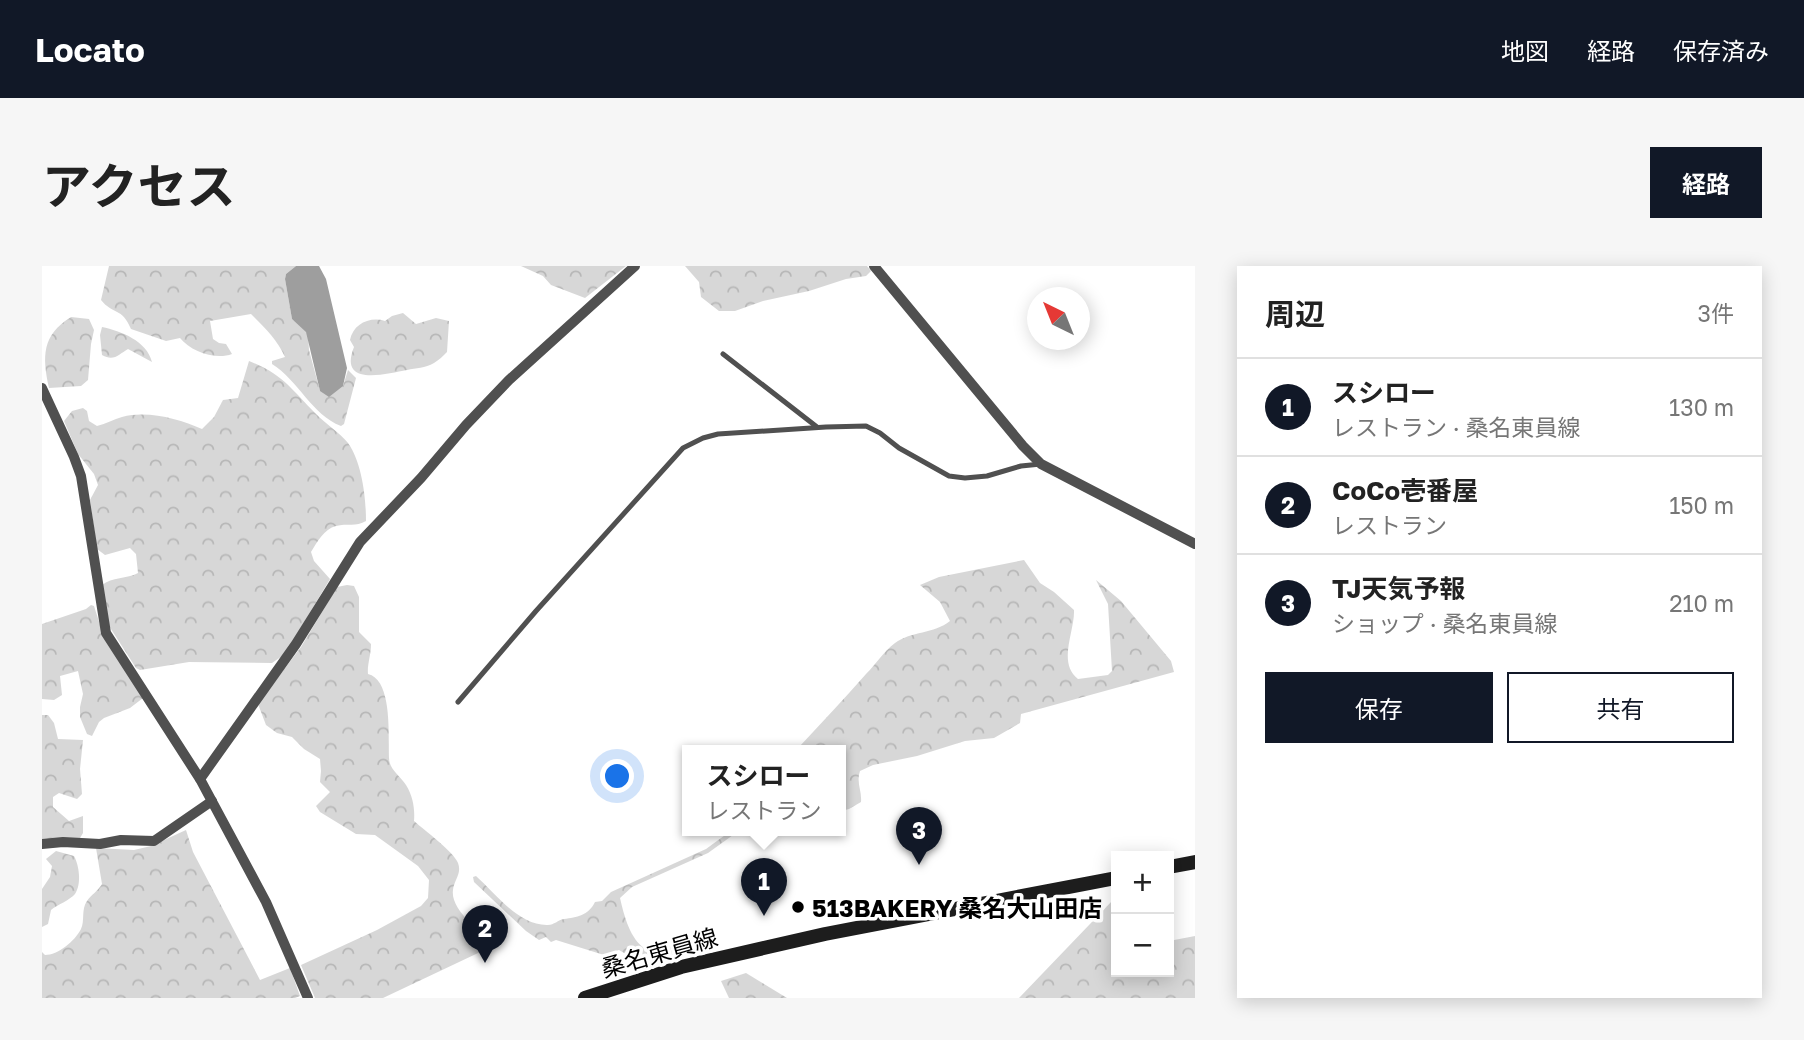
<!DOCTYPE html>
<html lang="ja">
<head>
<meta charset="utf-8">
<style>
	body { margin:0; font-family:"Golos Text","Noto Sans JP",sans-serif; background:#f6f6f6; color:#222 }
	.controls { position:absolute; right:21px; bottom:21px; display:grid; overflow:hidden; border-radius:0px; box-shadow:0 4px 18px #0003 }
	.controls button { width:63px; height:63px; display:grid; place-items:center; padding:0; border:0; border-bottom:2px solid #e0e0e0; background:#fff; color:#222; font:35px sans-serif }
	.compass { position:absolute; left:985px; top:21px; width:63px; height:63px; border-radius:50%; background:#fff; box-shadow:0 4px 18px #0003; rotate:317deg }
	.you { position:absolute; left:576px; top:511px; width:24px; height:24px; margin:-18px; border:5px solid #fff; border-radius:50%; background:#1a73e8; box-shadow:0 0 0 10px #1a73e833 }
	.badge { display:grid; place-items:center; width:46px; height:46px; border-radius:50%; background:#111827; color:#fff; font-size:23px; font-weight:700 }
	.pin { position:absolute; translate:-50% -58px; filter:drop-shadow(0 2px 4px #0008) }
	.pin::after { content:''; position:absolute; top:37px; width:24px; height:21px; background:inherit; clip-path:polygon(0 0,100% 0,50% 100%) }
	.popup { position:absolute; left:640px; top:479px; width:164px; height:91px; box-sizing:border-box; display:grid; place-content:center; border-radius:0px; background:#fff; filter:drop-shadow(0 2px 5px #0005); font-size:23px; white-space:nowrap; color:#767676 }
	.popup b { font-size:26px; color:#222 }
	.popup::after { content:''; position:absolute; left:50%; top:100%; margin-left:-14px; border:14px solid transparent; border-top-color:#fff }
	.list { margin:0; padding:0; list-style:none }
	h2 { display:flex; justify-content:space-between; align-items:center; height:91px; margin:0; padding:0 28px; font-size:30px }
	h2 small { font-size:23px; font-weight:400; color:#767676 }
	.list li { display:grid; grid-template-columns:46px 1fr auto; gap:21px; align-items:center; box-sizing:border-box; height:98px; padding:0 28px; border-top:2px solid #e0e0e0 }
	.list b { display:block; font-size:26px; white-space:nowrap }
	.list p { margin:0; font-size:23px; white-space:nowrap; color:#767676 }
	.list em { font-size:23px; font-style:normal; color:#767676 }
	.actions { display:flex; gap:14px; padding:21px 28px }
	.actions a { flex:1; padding:16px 0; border:2px solid #111827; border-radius:0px; text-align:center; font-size:24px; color:#111827 }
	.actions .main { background:#111827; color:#fff }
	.map { position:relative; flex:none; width:1153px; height:732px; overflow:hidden; border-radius:0px }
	header { display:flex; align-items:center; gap:42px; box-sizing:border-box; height:98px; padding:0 35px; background:#111827; color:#fff }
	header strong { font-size:33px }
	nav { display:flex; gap:38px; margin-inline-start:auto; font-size:24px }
	.intro { display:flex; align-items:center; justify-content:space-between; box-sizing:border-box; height:168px; padding:0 42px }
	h1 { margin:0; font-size:49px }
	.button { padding:18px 32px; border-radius:0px; background:#111827; color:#fff; font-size:24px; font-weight:700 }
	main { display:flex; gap:42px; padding:0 42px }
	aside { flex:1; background:#fff; border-radius:0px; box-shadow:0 4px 18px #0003 }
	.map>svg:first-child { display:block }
	.forest { fill:url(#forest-crowns) }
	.water { fill:#9e9e9e }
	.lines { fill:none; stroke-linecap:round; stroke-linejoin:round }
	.lane { stroke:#505050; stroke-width:5 }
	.street { stroke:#505050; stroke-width:10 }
	.secondary { stroke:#1d1d1d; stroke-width:14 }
	.poi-dot { fill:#000; stroke:#fff; stroke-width:2.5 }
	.labels { text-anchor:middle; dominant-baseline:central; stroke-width:7; stroke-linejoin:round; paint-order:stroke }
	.poi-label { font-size:24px; font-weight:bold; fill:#000; stroke:#fff; text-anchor:start }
	.street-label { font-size:24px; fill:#000; stroke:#fff }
</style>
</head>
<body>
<header>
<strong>Locato</strong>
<nav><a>地図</a><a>経路</a><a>保存済み</a></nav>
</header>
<div class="intro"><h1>アクセス</h1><a class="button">経路</a></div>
<main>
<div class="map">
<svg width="1153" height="732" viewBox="0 0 1153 732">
	<defs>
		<pattern id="forest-crowns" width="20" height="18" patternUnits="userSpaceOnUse" patternTransform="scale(1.75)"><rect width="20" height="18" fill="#d7d7d7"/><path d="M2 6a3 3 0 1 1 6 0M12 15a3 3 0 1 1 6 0" fill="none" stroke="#b7b7b7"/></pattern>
	</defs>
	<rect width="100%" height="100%" fill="#fff"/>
	<g class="forest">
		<path d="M67 0H254L244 8 243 13 250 53 262 62 266 69 267 84 278 125 301 120 306 104 314 112 302 158 299 160C270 149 256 114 230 98V95L243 91C235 73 222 61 209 48L168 55 171 73 177 77 184 78 190 88C174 94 149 86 138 72L124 75 89 63C80 41 71 49 59 34Z"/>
		<path d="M479 0H584L543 32 509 19 501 10Z"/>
		<path d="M643 0H825L829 5 824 10 804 13 767 25 721 35 693 45H677L659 31 657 16Z"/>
		<path d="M361 47 374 58 394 52 407 55 405 86C401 90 397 94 392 97 383 102 374 102 365 104 343 108 296 121 312 81L308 74C311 58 328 50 343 55L350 50Z"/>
		<path d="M29 51 47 53 52 64 49 78 46 114 39 120 7 122C0 90 0 69 29 51Z"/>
		<path d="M60 61C79 65 105 75 110 96L86 83C77 88 72 96 60 89L58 69Z"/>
		<path d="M207 95C242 109 249 123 274 148 284 158 297 166 306 177 320 197 324 231 324 255 314 261 305 257 294 260 282 263 275 276 269 286L272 295 288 313 243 388 230 397 147 396 98 404 94 402 67 360 60 319C70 311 85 313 96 307L94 288 88 282 63 289 55 283 48 234 56 219 52 208 36 188 22 155 30 145 41 142 45 145 47 155 55 160C64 158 72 153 80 151 106 144 137 153 160 163L172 151 181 134 196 132Z"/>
		<path d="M982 294 998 317 1012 326 1032 344C1033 365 1015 397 1036 413L1066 409 1070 405 1066 338 1054 314 1079 335 1129 395 1132 406 979 448 978 457 952 472 923 475 875 490 831 499 818 505C814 517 820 524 819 536L807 543 799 545V484H752L758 480C780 456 802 433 824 408 834 398 841 386 853 377 869 365 892 368 908 355L898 336 878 319 897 311Z"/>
		<path d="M305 319 312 320 317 331V366L329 378C329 389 325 399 326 408 351 414 346 471 347 492 347 503 358 510 364 519 371 530 373 543 372 555 382 564 412 586 416 597 420 608 412 614 411 624 408 644 440 667 453 679L341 732H273L259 699 335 664 379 640 386 632 387 614 376 600 333 569 314 568 278 546 274 540 288 526 278 516 279 505 278 493 262 483 250 471 235 467 224 459 216 438 259 381 295 321Z"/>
		<path d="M49 339 52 340 60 365 101 432 88 442 62 452 57 456 50 470 45 468 38 451V441L41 428 36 405 18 410 20 429 12 434 0 433V358L44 343Z"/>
		<path d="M0 449H6L12 457 16 473 41 474 38 503 40 528 35 533 17 527 11 531V541L27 555 41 550V567L38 572 0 573Z"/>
		<path d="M144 564 151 586 218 714 248 702 258 730 253 732H0V686L3 689C16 689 33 675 39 663 43 655 39 643 45 635 49 629 56 625 60 618L54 582 92 584 109 580Z"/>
		<path d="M690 564H698L666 587 590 621 578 632C582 649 588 674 604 683L618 679 633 680V688L601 698 577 684 562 689 514 674 509 676 504 671 497 674 484 665 432 616 431 611 434 610C454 628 477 660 506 659 512 659 516 654 522 653 535 651 546 650 553 636L560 635 569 626 664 583Z"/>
		<path d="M14 585 32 590C37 599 40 618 33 628 28 634 15 639 9 644L6 658 0 661V623L8 611 10 600 4 593Z"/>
		<path d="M1071 634 1074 639V706H1127V675L1153 670V732H977Z"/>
		<path d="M704 707 745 732H687L679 715Z"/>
	</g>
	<path class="water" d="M254 0H277L284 13 305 102 301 120 287 131 278 125 264 66 250 53 243 13 244 8Z"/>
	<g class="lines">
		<g class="lane">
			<path d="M681 88 775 161"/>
			<path d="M416 436 494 345 641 182 661 172 676 168 784 161 824 160 838 167 857 182 907 210 923 212 945 210 979 200 999 198"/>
		</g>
		<g class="street">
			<path d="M832 0 981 180 999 198 1153 278"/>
			<path d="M0 122 32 191 39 210 64 367 158 513 224 636 266 732"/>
			<path d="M158 513 254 378 318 276 379 212 424 159 467 114 593 0"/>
			<path d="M0 578 21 576 58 578 79 574 112 575 170 535"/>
		</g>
		<g class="secondary">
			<path d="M1127 601 1153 596"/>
			<path d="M543 732 639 701 783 668 1074 612"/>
		</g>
	</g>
	<circle class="poi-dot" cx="756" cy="641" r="7"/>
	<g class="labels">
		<g class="poi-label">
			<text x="770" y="641">513BAKERY 桑名大山田店</text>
		</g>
		<g class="street-label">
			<text transform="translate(617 686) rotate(-16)">桑名東員線</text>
		</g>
	</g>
</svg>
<div class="controls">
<button>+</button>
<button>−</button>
</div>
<svg class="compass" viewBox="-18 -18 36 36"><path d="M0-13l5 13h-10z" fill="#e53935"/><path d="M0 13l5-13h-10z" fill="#767676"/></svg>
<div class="you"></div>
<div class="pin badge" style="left:722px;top:650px">1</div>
<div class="popup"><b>スシロー</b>レストラン</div>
<div class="pin badge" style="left:443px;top:697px">2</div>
<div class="pin badge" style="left:877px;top:599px">3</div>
</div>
<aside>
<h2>周辺<small>3件</small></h2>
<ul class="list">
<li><span class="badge">1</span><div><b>スシロー</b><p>レストラン · 桑名東員線</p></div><em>130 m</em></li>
<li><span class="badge">2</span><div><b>CoCo壱番屋</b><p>レストラン</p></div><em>150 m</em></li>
<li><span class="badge">3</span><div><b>TJ天気予報</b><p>ショップ · 桑名東員線</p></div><em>210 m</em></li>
</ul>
<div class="actions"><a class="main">保存</a><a>共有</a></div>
</aside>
</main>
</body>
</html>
